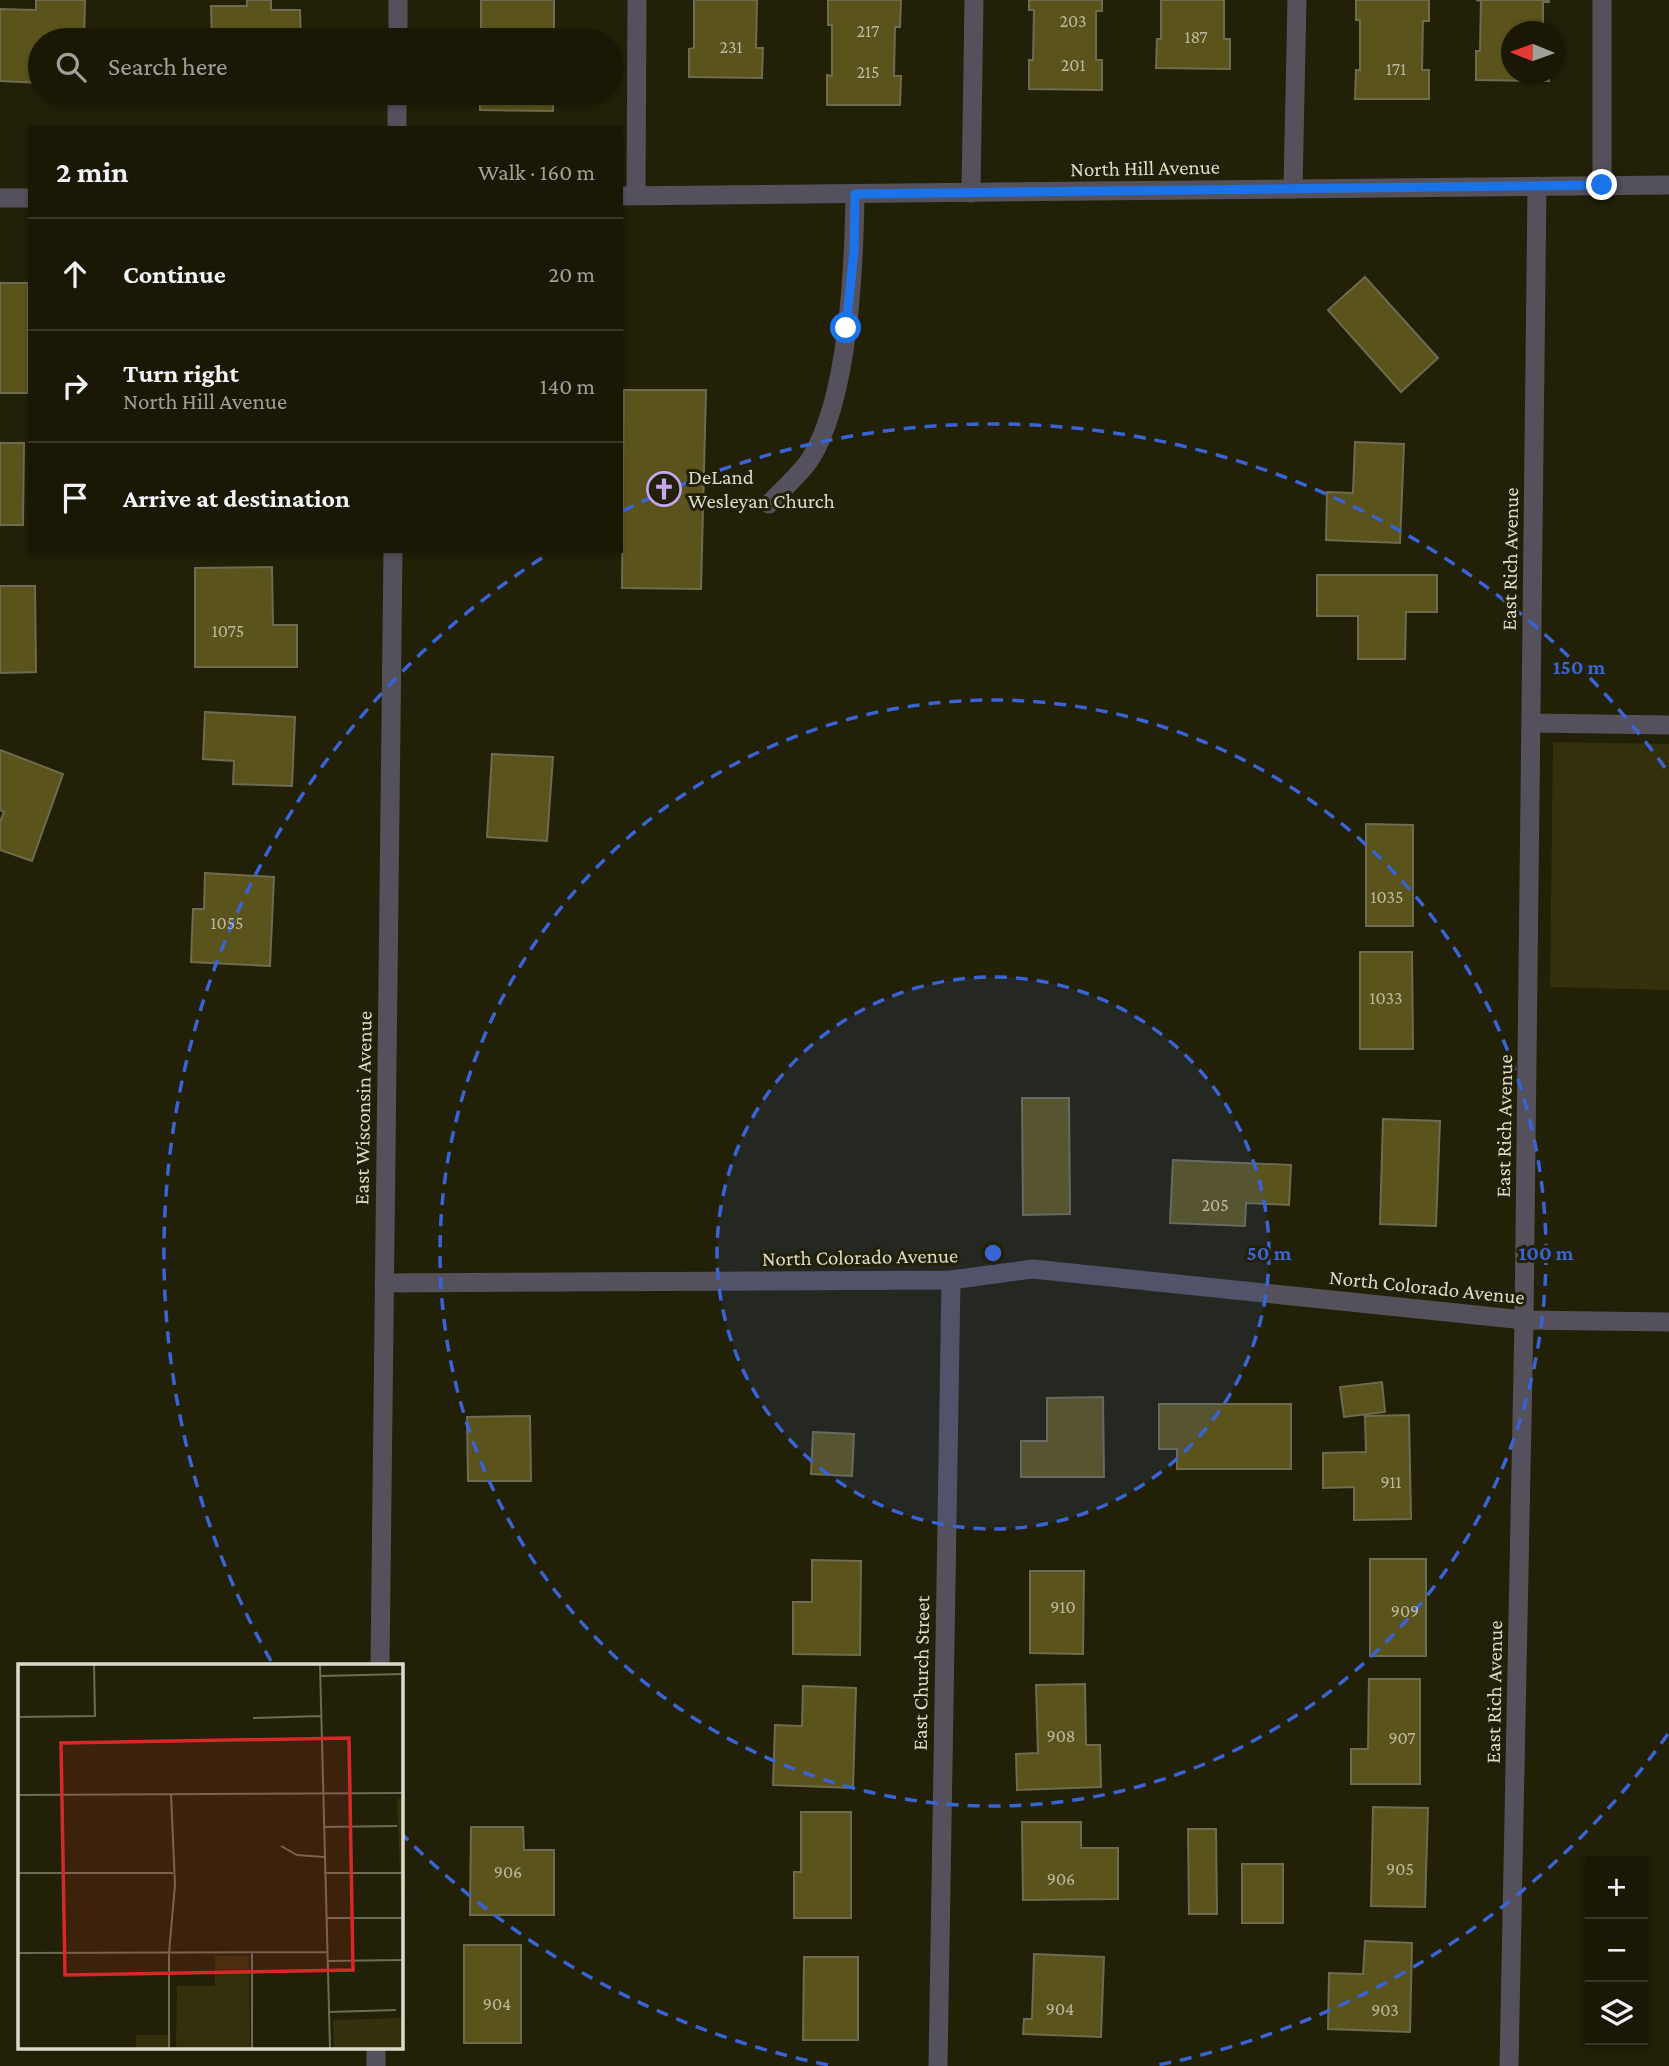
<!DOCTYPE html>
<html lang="en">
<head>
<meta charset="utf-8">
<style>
	body { margin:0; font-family:"Crimson Pro",serif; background:#23210f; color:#f1f3f6 }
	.controls { position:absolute; right:21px; bottom:21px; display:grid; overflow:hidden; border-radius:0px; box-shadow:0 2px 5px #0004 }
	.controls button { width:63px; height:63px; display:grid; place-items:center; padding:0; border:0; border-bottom:2px solid #383727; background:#1a1805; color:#f1f3f6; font:35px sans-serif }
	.compass { position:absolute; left:1501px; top:21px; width:63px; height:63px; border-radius:50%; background:#1a1805; box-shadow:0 2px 5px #0004; rotate:271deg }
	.stop { position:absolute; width:21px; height:21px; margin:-16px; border:5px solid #1a73e8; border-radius:50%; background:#fff }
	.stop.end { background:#1a73e8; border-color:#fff; box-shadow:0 2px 7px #0008 }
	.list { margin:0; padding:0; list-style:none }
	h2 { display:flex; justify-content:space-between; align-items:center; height:91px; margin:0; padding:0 28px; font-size:30px }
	h2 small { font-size:23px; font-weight:400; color:#9fa09a }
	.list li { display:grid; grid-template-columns:46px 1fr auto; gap:21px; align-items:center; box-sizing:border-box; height:112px; padding:0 28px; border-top:2px solid #383727 }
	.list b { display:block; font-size:26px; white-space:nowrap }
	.list p { margin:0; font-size:23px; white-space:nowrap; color:#9fa09a }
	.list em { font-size:23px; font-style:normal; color:#9fa09a }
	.icon { flex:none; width:38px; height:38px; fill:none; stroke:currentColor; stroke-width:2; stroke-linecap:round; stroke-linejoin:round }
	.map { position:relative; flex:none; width:1669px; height:2066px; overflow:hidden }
	.search { position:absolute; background:#1a1805; box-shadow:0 2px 5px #0004; left:28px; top:28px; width:595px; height:77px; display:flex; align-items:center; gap:18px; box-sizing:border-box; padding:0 24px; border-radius:38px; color:#9fa09a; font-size:26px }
	.panel { position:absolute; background:#1a1805; box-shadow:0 2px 5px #0004; left:28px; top:126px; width:595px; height:427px; border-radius:0px }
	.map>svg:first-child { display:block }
	.green { fill:#34300b }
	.building { fill:#5a531b; stroke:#6d6b50; stroke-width:2 }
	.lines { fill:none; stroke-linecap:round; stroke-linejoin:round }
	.service { stroke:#55515c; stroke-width:19 }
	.minor { stroke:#55515c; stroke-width:19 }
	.tertiary { stroke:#55515c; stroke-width:19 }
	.route { stroke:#1a73e8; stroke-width:9 }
	.ring { fill:none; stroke:#3a63d6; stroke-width:3.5; stroke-dasharray:12 9 }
	.labels { text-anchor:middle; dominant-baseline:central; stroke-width:6; stroke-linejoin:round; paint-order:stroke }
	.number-label { font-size:18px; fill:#bcb9a0 }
	.street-label { font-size:21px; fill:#dcdbcc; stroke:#222007 }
	.poi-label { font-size:21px; fill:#dcdbcc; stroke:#222007; text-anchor:start }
	.inset-road { fill:none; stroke:#6c6b56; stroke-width:2 }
	.view { fill:#d62828; fill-opacity:0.15; stroke:#d62828; stroke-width:3.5 }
	.inset-edge { fill:none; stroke:#dcdbcc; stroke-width:3.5 }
	.centre { fill:#3a63d6; stroke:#222007; stroke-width:3.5 }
	.ring-label { font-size:21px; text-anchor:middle; font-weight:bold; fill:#3a63d6; stroke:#222007; stroke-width:6; stroke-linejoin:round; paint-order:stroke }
</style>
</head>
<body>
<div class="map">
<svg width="1669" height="2066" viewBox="0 0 1669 2066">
	<rect width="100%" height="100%" fill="#222007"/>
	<path class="green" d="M1553 742 1669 744V990L1550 987Z"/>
	<g class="building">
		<path d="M36 0H85L84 40H40V83L0 81V9L36 10Z"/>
		<path d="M247 0H271V10H300L301 40H212L211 6H247Z"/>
		<path d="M481 0H554V32H547V40H485V31H481Z"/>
		<path d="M694 0H757L756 48H763L762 78 689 77V49L694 48Z"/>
		<path d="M828 0H901L900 27H895L894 76H901L900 105H827V75L832 76V25H828Z"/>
		<path d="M1029 0H1102V11H1096V60H1102V90L1029 89V60H1033L1034 10H1029Z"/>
		<path d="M1161 0H1224V39H1230V69L1156 68 1157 39H1161Z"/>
		<path d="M1356 0H1429V21H1423L1422 70H1429V99H1355L1356 70H1360V20H1356Z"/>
		<path d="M1476 0H1549V2H1543V32H1512V74H1549V81L1476 80V51H1480L1481 1Z"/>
		<path d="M480 93H553V111L480 110Z"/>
		<path d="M1365 277 1438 358 1401 392 1328 310Z"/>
		<rect x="0" y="283" width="28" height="110"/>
		<path d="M624 390H706L701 589 622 588Z"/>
		<path d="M1355 442 1404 444 1400 543 1326 540 1327 492 1353 493Z"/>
		<path d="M0 443H24L23 525H0Z"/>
		<path d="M272 567 273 625H297V667H195V568Z"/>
		<path d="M1317 575H1437V612H1406L1405 659H1358V616H1317Z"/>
		<path d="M0 586H35L36 672 0 673Z"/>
		<path d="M205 712 295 717 292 786 233 784 234 761 203 759Z"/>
		<path d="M0 750 63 774 32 861 0 850V822L4 812 0 810Z"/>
		<path d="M492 754 553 757 547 841 487 837Z"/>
		<path d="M1366 824 1413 825V926H1366Z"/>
		<path d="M205 873 274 877 270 966 191 962 193 909H204Z"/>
		<path d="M1360 952H1412L1413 1049H1360Z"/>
		<path d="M1022 1098H1069L1070 1214 1023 1215Z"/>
		<path d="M1383 1119 1440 1121 1436 1226 1380 1224Z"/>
		<path d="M1173 1160 1291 1165 1289 1205 1246 1203 1245 1226 1170 1223Z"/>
		<path d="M1382 1382 1385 1412 1344 1417 1340 1387Z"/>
		<path d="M1103 1397 1104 1477H1021V1441H1047V1398Z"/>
		<path d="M1159 1404H1291V1469H1177V1449H1159Z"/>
		<path d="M1409 1415 1411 1519 1354 1520V1487L1323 1488V1453L1366 1452 1365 1416Z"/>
		<path d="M530 1416 531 1481H468L467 1417Z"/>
		<path d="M813 1432 854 1434 852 1476 811 1474Z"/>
		<rect x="1370" y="1559" width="56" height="97"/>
		<path d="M812 1560 861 1561 860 1655 793 1654V1602H812Z"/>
		<path d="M1030 1571H1084L1083 1654 1030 1653Z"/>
		<path d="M1369 1679H1420V1784H1351V1749H1368Z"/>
		<path d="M1085 1684 1086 1745H1100L1101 1787 1017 1790 1016 1754 1038 1753 1036 1685Z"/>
		<path d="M803 1686 856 1688 853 1788 773 1785 775 1725 802 1726Z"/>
		<path d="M1373 1807 1428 1808 1425 1907 1371 1906Z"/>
		<path d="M801 1812H851V1918H794V1872H801Z"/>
		<path d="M1022 1822H1081V1848H1118V1899L1023 1900Z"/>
		<path d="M471 1827H523L524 1850H554V1915H470Z"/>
		<path d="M1188 1829H1216L1217 1914H1189Z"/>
		<rect x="1242" y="1864" width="41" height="59"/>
		<path d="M1365 1941 1412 1943 1410 2032 1328 2029 1329 1973 1363 1974Z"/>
		<rect x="464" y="1945" width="57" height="98"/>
		<path d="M1034 1954 1104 1957 1101 2037 1023 2034 1024 2019H1032Z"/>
		<path d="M804 1957H858V2040H803Z"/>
	</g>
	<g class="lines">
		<g class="service">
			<path d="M1602 0V185"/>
			<path d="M1293 189 1297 0"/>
			<path d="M971 193 974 0"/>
			<path d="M636 195 637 0"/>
			<path d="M769 504C782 490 798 476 809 461 849 400 854 267 855 194"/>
		</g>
		<g class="minor">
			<path d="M1532 723 1669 725"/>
			<path d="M384 1283 951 1280 1033 1269 1524 1320 1669 1322"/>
			<path d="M938 2066 951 1280"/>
			<path d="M1509 2066 1524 1320 1537 186"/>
		</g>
		<g class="tertiary">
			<path d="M398 40V0"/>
			<path d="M397 128V93"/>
			<path d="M621 196 1669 185"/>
			<path d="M0 198H30"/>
			<path d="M380 1665 393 551"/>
			<path d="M376 2066V2047"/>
		</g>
	</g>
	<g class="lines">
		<path class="route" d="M846 328 854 251 855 194 1602 185"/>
	</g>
	<circle cx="993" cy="1253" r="276" fill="#3a63d6" fill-opacity=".12"/>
	<g class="ring">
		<circle cx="993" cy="1253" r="276"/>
		<circle cx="993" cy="1253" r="553"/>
		<path d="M1668 1734A829 829 0 0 1 1158 2065M828 2065A829 829 0 0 1 402 1834M271 1661A829 829 0 0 1 548 554M623 511A829 829 0 0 1 1668 772"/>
	</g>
	<defs>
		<g id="church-ring" transform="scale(1.75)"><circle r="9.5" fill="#222007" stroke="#c3a7f2" stroke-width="1.5"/><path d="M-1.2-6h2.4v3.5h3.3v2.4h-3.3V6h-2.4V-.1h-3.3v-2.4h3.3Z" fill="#c3a7f2"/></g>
	</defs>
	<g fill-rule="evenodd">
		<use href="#church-ring" x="664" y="489"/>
	</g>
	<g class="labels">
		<g class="number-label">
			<text x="1073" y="21">203</text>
			<text x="868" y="31">217</text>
			<text x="1196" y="37">187</text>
			<text x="731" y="47">231</text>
			<text x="1073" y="65">201</text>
			<text x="1396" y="69">171</text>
			<text x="868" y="72">215</text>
			<text x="228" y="631">1075</text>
			<text x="1387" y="897">1035</text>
			<text x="227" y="923">1055</text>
			<text x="1386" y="998">1033</text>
			<text x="1215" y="1205">205</text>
			<text x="1391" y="1482">911</text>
			<text x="1063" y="1607">910</text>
			<text x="1405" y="1611">909</text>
			<text x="1061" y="1736">908</text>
			<text x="1402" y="1738">907</text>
			<text x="1400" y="1869">905</text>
			<text x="508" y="1872">906</text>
			<text x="1061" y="1879">906</text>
			<text x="497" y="2004">904</text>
			<text x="1060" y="2009">904</text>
			<text x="1385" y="2010">903</text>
		</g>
		<g class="street-label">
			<text transform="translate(1145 168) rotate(-1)">North Hill Avenue</text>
			<text transform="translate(1510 559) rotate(-89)">East Rich Avenue</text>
			<text transform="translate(363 1108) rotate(-89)">East Wisconsin Avenue</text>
			<text transform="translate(1504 1126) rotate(-89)">East Rich Avenue</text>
			<text transform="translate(860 1257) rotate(-1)">North Colorado Avenue</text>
			<text transform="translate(1427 1287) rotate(6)">North Colorado Avenue</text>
			<text transform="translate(921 1673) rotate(-89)">East Church Street</text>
			<text transform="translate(1494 1692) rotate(-89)">East Rich Avenue</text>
		</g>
		<g class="poi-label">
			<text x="688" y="477">DeLand<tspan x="688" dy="24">Wesleyan Church</tspan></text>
		</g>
	</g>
	<g transform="translate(18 1664)">
		<rect width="385" height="385" fill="#222007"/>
		<path d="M379 135H385V285ZM197 292H231L232 384H158L159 322H197ZM385 354V384H316L315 356ZM118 371H153L152 384H118Z" fill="#34300b"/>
		<path class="inset-road" d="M302 1 312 384M303 12 385 10M0 53 77 52 76 1M235 54 303 52M0 131 385 129M305 163 379 162M263 182 279 191 306 193M0 209H155M306 209H384M308 254H384M0 289 309 288M234 289V384M309 297 385 296M310 348 378 346M151 384V289L157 221 153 130"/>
		<path class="view" d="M331 74 335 306 47 311 43 79Z"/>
		<rect width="385" height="385" class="inset-edge"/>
	</g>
	<circle cx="993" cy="1253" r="10" class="centre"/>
	<g class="ring-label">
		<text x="1579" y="674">150 m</text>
		<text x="1269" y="1260">50 m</text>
		<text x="1546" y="1260">100 m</text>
	</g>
</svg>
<div class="controls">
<button>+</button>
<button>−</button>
<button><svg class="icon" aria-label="layers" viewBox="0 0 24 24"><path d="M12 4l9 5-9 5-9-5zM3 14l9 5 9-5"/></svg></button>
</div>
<svg class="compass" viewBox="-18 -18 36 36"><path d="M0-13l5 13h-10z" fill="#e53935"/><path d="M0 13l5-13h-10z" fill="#9fa09a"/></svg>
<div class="stop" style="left:846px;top:328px"></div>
<div class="stop end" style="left:1602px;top:185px"></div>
<div class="search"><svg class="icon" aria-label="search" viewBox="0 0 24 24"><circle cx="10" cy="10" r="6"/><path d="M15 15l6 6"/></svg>Search here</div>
<section class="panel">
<h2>2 min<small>Walk · 160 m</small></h2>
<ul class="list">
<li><svg class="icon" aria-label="ahead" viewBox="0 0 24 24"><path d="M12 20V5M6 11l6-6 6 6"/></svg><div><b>Continue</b></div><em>20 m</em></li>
<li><svg class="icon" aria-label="right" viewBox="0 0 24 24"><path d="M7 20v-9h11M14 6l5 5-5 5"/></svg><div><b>Turn right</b><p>North Hill Avenue</p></div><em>140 m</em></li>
<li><svg class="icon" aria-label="arrive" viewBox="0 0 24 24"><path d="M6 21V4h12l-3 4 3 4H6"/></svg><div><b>Arrive at destination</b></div></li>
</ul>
</section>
</div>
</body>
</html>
